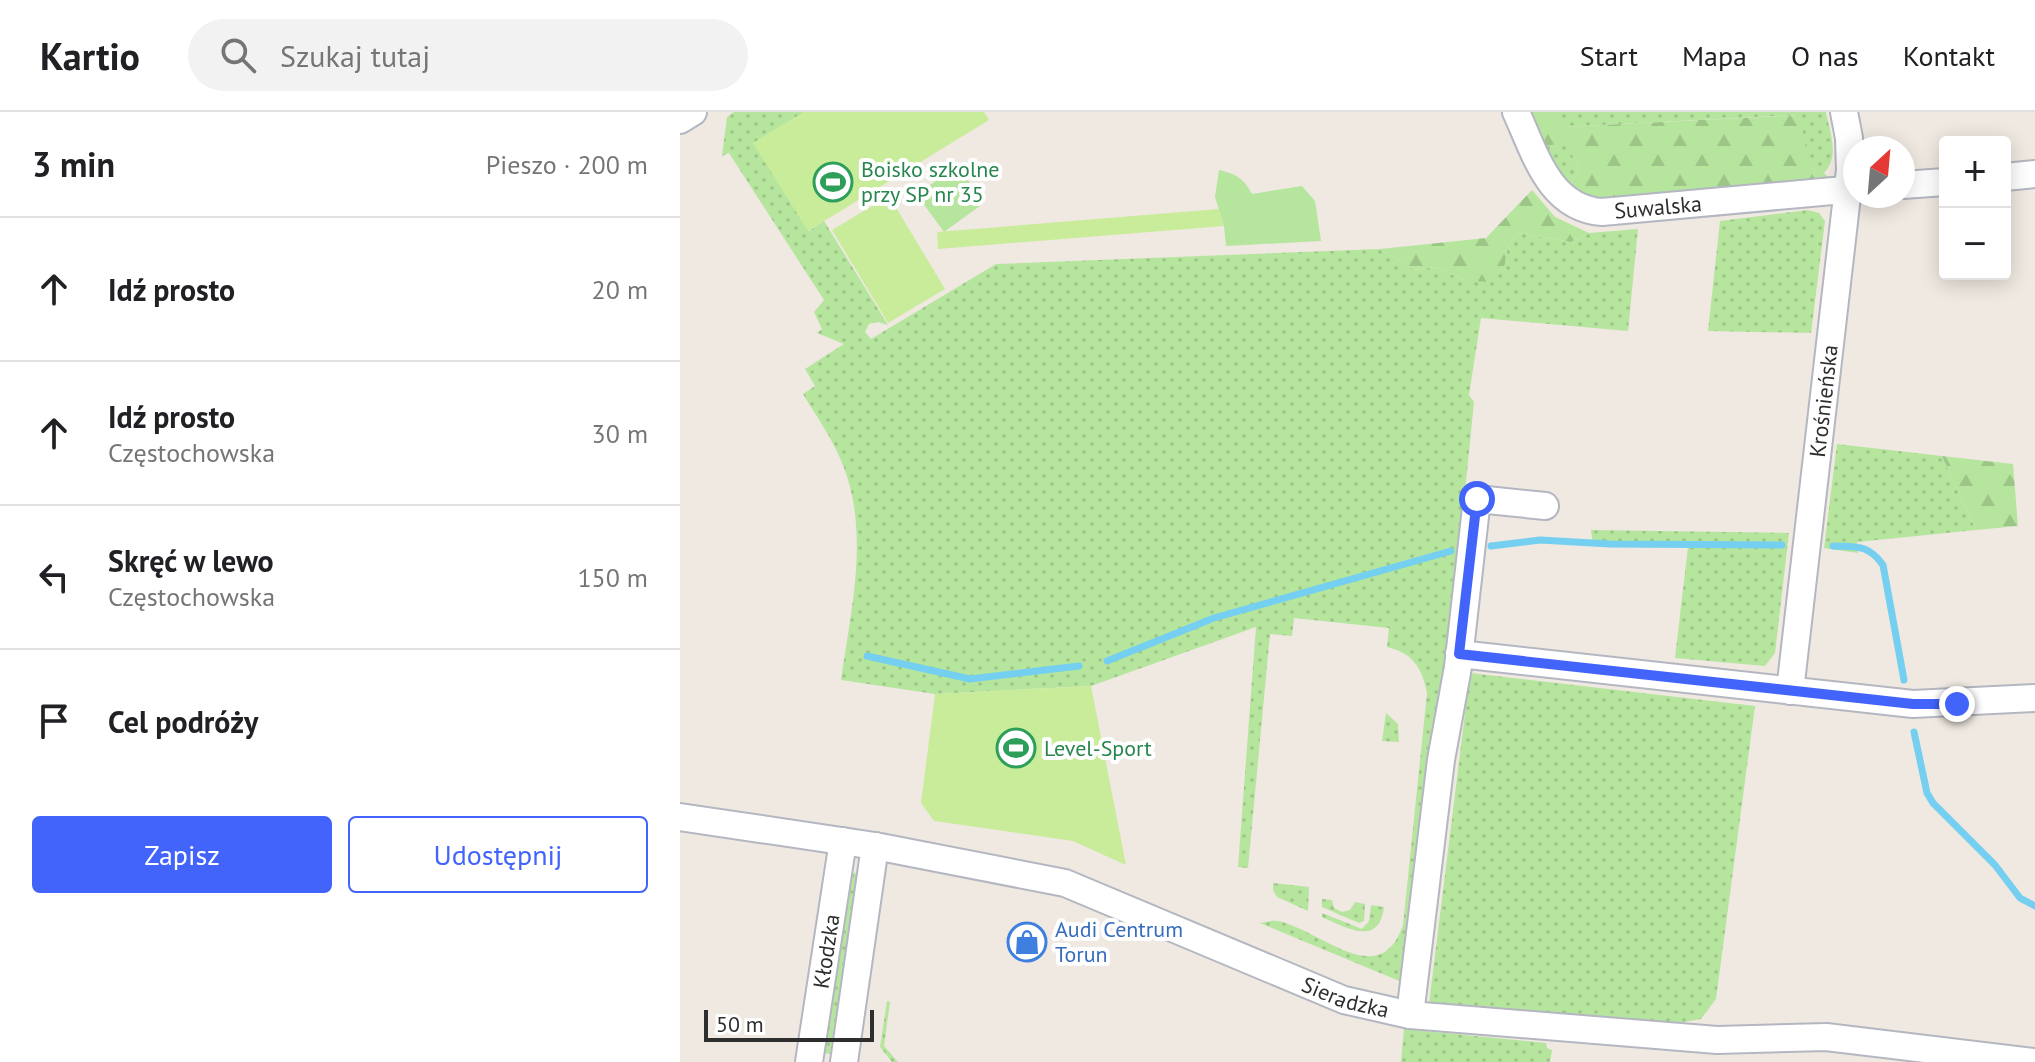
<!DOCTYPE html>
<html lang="pl">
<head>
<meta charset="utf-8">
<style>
	body { margin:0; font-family:"PT Sans",sans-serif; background:#f2f2f2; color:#202124 }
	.controls { position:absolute; right:24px; top:24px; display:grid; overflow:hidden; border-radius:8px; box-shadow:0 4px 20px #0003 }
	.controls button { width:72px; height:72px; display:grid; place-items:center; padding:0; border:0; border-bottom:2px solid #e0e0e0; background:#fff; color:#202124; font:40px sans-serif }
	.compass { position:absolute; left:1163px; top:24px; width:72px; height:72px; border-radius:50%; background:#fff; box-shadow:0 4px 20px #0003; rotate:26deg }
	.scale { position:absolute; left:24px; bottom:20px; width:170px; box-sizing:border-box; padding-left:8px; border:4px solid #2e2e2e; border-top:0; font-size:22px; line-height:28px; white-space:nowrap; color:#2e2e2e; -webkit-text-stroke:6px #fff; paint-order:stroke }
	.stop { position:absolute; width:24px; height:24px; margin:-18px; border:6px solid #4264fb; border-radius:50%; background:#fff }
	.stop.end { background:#4264fb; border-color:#fff; box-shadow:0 2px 8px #0008 }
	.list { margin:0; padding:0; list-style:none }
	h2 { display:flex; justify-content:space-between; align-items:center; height:104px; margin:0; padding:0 32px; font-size:34px }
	h2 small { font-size:26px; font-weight:400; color:#757577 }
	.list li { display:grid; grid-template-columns:52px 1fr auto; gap:24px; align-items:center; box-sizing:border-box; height:144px; padding:0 32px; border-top:2px solid #e0e0e0 }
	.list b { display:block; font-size:30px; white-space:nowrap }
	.list p { margin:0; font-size:26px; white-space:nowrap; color:#757577 }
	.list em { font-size:26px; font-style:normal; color:#757577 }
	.actions { display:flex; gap:16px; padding:24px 32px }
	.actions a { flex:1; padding:18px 0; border:2px solid #4264fb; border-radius:8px; text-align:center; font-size:28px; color:#4264fb }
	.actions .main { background:#4264fb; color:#fff }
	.icon { flex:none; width:44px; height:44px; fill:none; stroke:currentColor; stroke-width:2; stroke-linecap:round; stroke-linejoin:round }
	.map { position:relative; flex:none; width:1355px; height:950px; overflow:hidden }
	header { display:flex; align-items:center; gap:48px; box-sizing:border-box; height:112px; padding:0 40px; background:#fff; border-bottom:2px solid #e0e0e0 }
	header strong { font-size:38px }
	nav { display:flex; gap:44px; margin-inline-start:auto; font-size:28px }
	.search { width:560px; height:72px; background:#f2f2f2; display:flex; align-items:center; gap:20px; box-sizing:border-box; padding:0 28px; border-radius:44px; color:#757577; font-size:30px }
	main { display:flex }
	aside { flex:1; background:#fff }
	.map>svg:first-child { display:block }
	.grass { fill:url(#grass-dots) }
	.forest { fill:url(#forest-firs) }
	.park { fill:#b6e59e }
	.pitch { fill:#c9ec9a }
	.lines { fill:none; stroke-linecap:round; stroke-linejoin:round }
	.stream { stroke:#75cff0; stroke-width:7 }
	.minor-casing { stroke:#b4b7c1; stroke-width:30 }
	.minor { stroke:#fff; stroke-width:26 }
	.route { stroke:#4264fb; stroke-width:10 }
	.labels { text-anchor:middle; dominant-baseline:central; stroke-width:8; stroke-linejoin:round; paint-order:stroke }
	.leisure-label { font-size:22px; fill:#27864d; stroke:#fff; text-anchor:start }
	.street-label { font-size:22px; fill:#2e2e2e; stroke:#fff }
	.shop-label { font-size:22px; fill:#366cbe; stroke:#fff; text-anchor:start }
</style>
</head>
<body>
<header>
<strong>Kartio</strong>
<div class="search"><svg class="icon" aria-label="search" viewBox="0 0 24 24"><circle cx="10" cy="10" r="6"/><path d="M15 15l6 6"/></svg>Szukaj tutaj</div>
<nav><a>Start</a><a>Mapa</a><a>O nas</a><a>Kontakt</a></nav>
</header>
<main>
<aside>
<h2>3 min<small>Pieszo · 200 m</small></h2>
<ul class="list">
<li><svg class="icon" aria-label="ahead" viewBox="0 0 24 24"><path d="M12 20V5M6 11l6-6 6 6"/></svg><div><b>Idź prosto</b></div><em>20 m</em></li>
<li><svg class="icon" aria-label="ahead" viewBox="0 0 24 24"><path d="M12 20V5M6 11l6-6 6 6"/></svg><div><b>Idź prosto</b><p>Częstochowska</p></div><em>30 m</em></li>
<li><svg class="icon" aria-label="left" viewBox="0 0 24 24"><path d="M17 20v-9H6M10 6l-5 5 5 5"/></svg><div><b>Skręć w lewo</b><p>Częstochowska</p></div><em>150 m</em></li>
<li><svg class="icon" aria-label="arrive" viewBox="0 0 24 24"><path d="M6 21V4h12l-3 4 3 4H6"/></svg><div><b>Cel podróży</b></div></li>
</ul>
<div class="actions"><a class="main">Zapisz</a><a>Udostępnij</a></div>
</aside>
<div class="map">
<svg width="1355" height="950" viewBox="0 0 1355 950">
	<defs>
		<pattern id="grass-dots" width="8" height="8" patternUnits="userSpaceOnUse" patternTransform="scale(2)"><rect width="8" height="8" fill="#b6e59e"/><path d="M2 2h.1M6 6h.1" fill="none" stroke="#9dc588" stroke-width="1.8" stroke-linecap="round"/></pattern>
		<pattern id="forest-firs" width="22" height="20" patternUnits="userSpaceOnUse" patternTransform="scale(2)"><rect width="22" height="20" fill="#b6e59e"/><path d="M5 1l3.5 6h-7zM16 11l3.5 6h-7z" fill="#9dc588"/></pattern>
	</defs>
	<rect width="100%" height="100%" fill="#efe9e1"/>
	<g class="grass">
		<path d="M54 0H124L74 31 129 119 144 109 208 213 198 210 189 212 185 220 191 227 316 152 700 137 734 158 756 155 786 169 825 152 827 136 838 121 891 130 909 121 958 117 948 219 801 206 789 283 794 290 764 588 729 873 580 811C586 810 593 808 598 809 641 818 700 881 723 813L747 581C742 556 733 541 707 535L709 516 614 506 612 524 590 522 568 756 558 755 576 515 411 574 255 582 161 568C171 497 190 422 163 353 153 328 137 305 123 282L135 274 125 257 164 232 137 221 142 217 134 200 144 188 49 41 42 44 47 5Z"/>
		<path d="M876 0H1146C1150 21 1160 44 1144 61L1149 66 1138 71 1117 3 882 15Z"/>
		<path d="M885 30 899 55 888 77 882 71 864 34Z"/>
		<path d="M1128 98 1139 101 1145 109 1131 221 1028 219 1040 109Z"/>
		<path d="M1157 332 1262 344 1296 418 1177 430 1178 441 1144 436Z"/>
		<path d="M911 418 1109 421 1095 541 1085 554 995 546 1008 435 913 434Z"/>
		<path d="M790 561 1075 594 1036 887 1021 907 992 912 749 892Z"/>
		<path d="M706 601 718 612 719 630 702 629Z"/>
		<path d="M174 760 177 763V770L150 942 145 941 170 768Z"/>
		<path d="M593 771 629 775 628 799 597 785 593 778Z"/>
		<path d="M642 787 652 788 654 796 662 800 670 798 675 790 685 792 684 809 679 811 642 795Z"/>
		<path d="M691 793 704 795C699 836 665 815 642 805V801L682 817 689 809Z"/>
		<path d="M207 889 210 890 204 934 218 950H212L200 935Z"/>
		<path d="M724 917 866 931 867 936 872 938 870 950H721Z"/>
	</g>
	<g class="forest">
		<path d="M850 0H876L883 15 1118 3 1138 71 919 89 888 77 899 55 885 31 864 34Z"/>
		<path d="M852 78 875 105 909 121 891 130 838 121 827 136 825 152 815 170 786 169 756 155 734 158 700 137 806 126Z"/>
		<path d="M1262 344 1333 352 1338 414 1296 418Z"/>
	</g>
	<g class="park">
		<path d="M277 53 304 91 264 120 237 83Z"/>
		<path d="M539 58C556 62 564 66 572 82L622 74 635 89 641 129 546 134 544 114 535 85Z"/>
	</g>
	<g class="pitch">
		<path d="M124 0H304L309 8 128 119 73 31Z"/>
		<path d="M209 84 265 177 208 211 152 118Z"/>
		<path d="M539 97 544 114 258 137 257 120Z"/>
		<path d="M411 574 446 753 393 729 254 709 241 691 255 582Z"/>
	</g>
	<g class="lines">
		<g class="stream">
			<path d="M811 434 860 428 930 432 1102 433"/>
			<path d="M1153 434C1177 435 1188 432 1203 453L1224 568"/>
			<path d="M187 544 290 567 399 554"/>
			<path d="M427 549 534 506 771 439"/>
			<path d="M1234 620 1247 681 1253 691 1315 753 1340 786 1355 794"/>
		</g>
		<g class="minor-casing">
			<g id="minor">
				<path id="s1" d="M836 0C855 41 869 96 922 100L1175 77"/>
				<path d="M0 8 13 0"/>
				<path d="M1325 65 1355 62"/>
				<path d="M1223 73 1265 70"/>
				<path d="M779 542 1233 592 1355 586"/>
				<path id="s2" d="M1110 579 1170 58 1169 26 1164 0"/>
				<path id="s3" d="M0 705 195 734 385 771 664 888 730 903 1037 928 1146 925 1353 950"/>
				<path d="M730 903 761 648 778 555 797 387 865 394"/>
				<path id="s4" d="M129 950 163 729"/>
				<path d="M164 950 195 734"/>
			</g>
		</g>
		<use href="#minor" class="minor"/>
	</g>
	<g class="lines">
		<path class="route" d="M797 387 779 542 1233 592H1277"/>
	</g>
	<defs>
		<g id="stadium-ring" transform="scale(2)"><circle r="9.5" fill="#fff" stroke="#2e9e5b" stroke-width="1.5"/><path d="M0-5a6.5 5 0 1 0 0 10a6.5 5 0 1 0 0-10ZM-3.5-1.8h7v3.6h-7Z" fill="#2e9e5b"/></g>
		<g id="shop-ring" transform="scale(2)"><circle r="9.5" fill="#fff" stroke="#3f7fe0" stroke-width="1.5"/><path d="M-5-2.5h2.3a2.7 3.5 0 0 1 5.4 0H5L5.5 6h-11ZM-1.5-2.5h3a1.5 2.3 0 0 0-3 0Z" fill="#3f7fe0"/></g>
	</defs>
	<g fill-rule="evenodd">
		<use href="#stadium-ring" x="153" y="70"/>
		<use href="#stadium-ring" x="336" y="636"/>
		<use href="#shop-ring" x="347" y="830"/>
	</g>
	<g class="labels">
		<g class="leisure-label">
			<text x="181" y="57">Boisko szkolne<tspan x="181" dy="25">przy SP nr 35</tspan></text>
			<text x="364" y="636">Level-Sport</text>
		</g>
		<g class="street-label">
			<text stroke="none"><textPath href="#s1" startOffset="196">Suwalska</textPath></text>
			<text stroke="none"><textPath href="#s2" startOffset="292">Krośnieńska</textPath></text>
			<text stroke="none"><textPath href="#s4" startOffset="112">Kłodzka</textPath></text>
			<text stroke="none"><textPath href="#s3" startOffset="694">Sieradzka</textPath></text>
		</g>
		<g class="shop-label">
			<text x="375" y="817">Audi Centrum<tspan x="375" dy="25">Torun</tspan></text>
		</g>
	</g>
</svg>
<div class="controls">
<button>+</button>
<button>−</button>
</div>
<svg class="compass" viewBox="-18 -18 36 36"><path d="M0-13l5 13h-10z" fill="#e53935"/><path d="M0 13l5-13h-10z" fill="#757577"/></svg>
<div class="scale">50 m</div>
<div class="stop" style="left:797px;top:387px"></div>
<div class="stop end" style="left:1277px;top:592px"></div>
</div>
</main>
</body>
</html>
